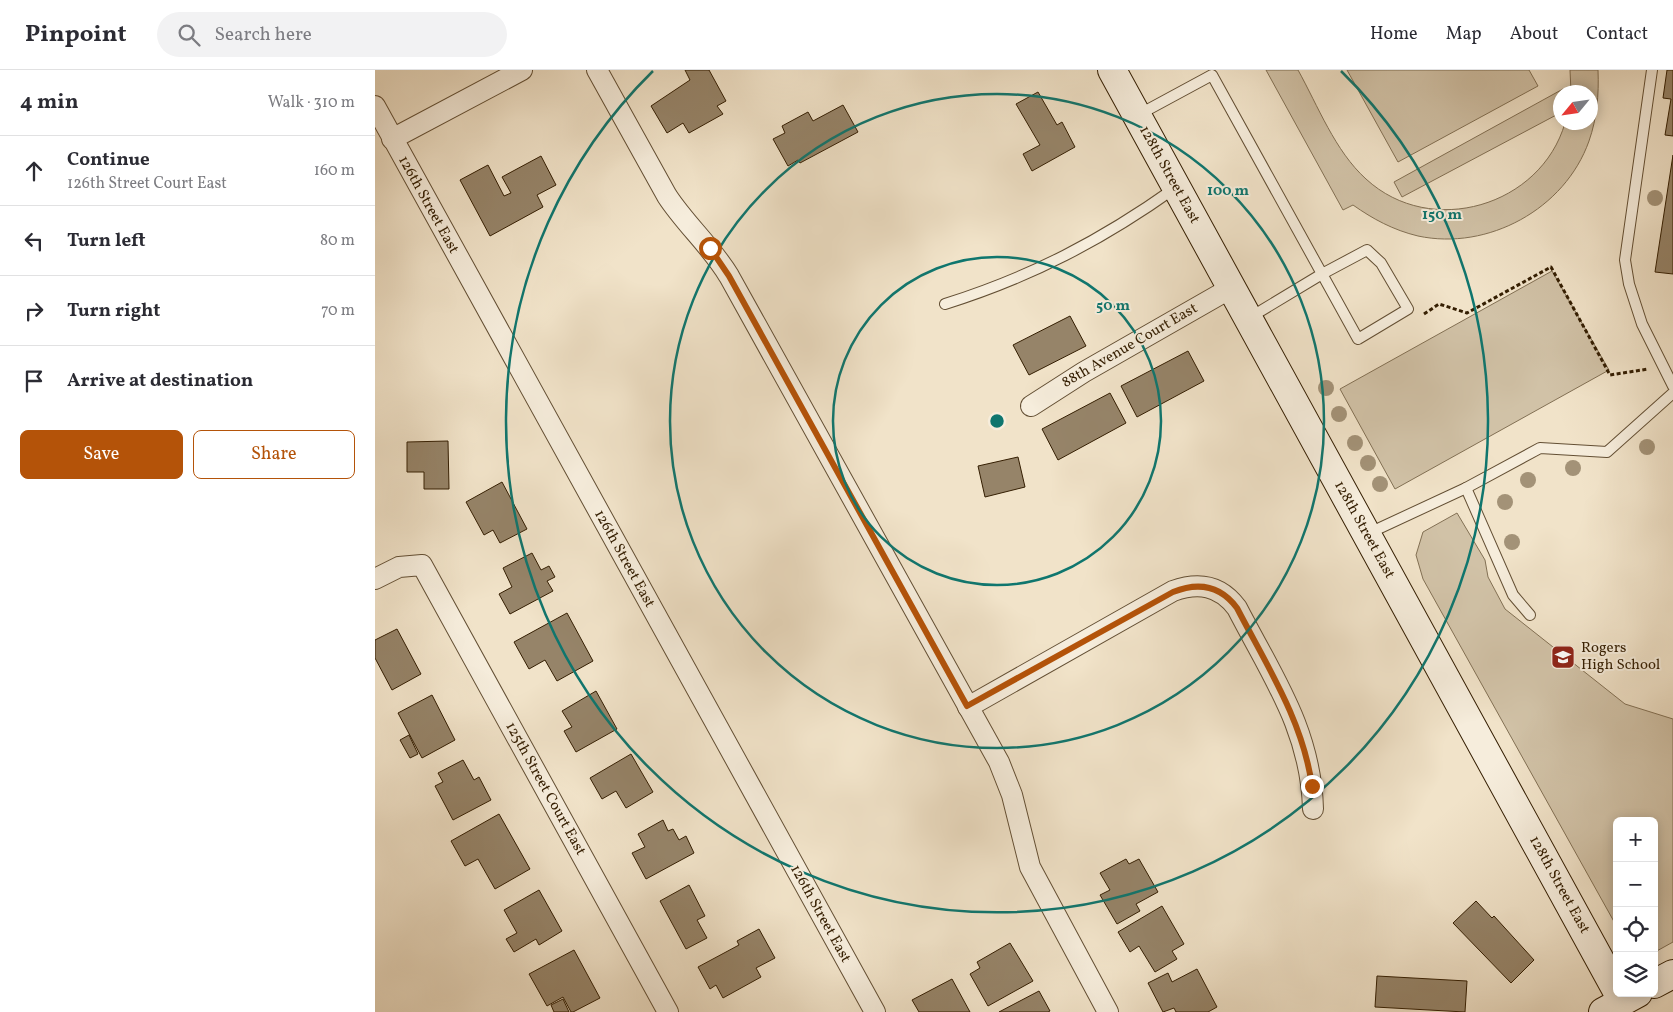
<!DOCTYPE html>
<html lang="en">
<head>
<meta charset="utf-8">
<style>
	body { margin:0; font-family:Vollkorn,serif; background:#f2f2f3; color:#2b2b33 }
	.controls { position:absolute; right:15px; bottom:15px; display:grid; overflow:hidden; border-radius:8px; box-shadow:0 2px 12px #0003 }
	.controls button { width:45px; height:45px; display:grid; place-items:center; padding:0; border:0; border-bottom:1px solid #e1e1e2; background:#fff; color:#2b2b33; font:25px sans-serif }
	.compass { position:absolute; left:1178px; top:15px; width:45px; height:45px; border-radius:50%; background:#fff; box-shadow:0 2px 12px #0003; rotate:241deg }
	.stop { position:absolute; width:15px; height:15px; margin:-11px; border:4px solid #b45309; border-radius:50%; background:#fff }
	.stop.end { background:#b45309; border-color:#fff; box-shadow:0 1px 5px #0008 }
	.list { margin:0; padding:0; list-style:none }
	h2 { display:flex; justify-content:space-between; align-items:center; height:65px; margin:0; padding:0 20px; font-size:21px }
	h2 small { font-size:16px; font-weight:400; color:#7c7c81 }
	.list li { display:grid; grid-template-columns:32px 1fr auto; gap:15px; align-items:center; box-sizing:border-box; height:70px; padding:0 20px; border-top:1px solid #e1e1e2 }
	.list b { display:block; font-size:19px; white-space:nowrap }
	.list p { margin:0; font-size:16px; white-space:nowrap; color:#7c7c81 }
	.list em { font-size:16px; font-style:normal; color:#7c7c81 }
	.actions { display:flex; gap:10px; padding:15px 20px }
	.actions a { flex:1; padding:11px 0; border:1px solid #b45309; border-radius:8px; text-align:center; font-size:18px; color:#b45309 }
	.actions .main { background:#b45309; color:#fff }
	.icon { flex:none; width:28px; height:28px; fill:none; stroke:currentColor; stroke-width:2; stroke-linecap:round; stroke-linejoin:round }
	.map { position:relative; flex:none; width:1298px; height:942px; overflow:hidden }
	header { display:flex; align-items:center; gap:30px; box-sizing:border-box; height:70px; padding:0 25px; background:#fff; border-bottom:1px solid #e1e1e2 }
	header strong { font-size:24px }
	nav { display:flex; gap:28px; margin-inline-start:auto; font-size:18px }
	.search { width:350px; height:45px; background:#f2f2f3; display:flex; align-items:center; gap:12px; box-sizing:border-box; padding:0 18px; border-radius:28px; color:#7c7c81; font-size:19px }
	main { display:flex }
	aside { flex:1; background:#fff }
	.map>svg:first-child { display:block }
	.green { fill:#d1c2a7; stroke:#827054 }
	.building { fill:#968469; stroke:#341e02 }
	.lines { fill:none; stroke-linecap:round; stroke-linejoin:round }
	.lane-casing { stroke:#634f34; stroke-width:12 }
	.street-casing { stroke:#634f34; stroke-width:22 }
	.secondary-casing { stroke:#341e02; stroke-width:30 }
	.path { stroke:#341e02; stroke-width:3; stroke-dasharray:4 2.5; stroke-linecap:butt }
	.lane { stroke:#f6eddc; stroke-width:10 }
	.street { stroke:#f6eddc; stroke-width:20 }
	.secondary { stroke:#f6eddc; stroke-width:28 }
	.tree { fill:#a39277 }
	.route { stroke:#b45309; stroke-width:6 }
	.ring { fill:none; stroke:#0f766e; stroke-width:2.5 }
	.labels { text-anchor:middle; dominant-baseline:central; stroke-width:4; stroke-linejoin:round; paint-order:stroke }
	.street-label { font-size:15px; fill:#341e02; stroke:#f6eddc }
	.poi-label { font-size:15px; fill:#341e02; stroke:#f6eddc; text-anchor:start }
	.centre { fill:#0f766e; stroke:#f6eddc; stroke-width:2.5 }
	.ring-label { font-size:15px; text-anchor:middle; font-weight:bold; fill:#0f766e; stroke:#f6eddc; stroke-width:4; stroke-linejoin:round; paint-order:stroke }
</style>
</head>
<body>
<header>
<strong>Pinpoint</strong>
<div class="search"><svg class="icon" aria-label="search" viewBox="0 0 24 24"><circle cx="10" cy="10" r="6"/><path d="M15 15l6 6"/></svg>Search here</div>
<nav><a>Home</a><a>Map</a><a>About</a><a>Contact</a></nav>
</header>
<main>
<aside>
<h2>4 min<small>Walk · 310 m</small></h2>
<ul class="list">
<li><svg class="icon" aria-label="ahead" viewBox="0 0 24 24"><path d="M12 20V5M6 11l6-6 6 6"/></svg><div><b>Continue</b><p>126th Street Court East</p></div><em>160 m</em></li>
<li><svg class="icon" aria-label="left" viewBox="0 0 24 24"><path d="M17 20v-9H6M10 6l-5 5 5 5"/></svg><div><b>Turn left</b></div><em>80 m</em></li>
<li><svg class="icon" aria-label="right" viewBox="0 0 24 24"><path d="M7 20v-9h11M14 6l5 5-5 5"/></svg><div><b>Turn right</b></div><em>70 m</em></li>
<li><svg class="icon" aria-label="arrive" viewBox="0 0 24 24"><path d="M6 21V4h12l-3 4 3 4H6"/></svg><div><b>Arrive at destination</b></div></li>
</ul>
<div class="actions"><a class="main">Save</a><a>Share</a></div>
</aside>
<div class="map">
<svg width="1298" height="942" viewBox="0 0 1298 942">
	<rect width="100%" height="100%" fill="#f1e3c9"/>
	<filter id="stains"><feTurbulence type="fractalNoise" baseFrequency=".004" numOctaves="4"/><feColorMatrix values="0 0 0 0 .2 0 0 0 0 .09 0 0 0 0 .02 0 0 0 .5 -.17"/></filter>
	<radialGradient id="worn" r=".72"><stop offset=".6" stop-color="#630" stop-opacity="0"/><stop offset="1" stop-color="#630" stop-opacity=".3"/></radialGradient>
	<g class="green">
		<path d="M891 0H923C943 36 960 81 991 109 1056 169 1166 136 1190 53L1216 52V22H1196L1195 0H1223C1224 25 1222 48 1214 71 1190 139 1113 181 1043 166 1018 160 998 149 978 135L968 140Z"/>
		<path d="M972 0H1154L1163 16 1023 92Z"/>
		<path d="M1188 19V22H1186L1185 43 1027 127 1019 112Z"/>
		<path d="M1177 201 1234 300 1020 419 965 319Z"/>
		<path d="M1082 443 1110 490 1113 507 1130 539 1250 634 1298 649V872L1280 882 1279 751H1242V857L1048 509 1041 485 1048 462Z"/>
	</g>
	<g class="building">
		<path d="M310 0H334L351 31 342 36 348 44 314 63 308 53 292 63 276 36 315 10Z"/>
		<path d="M1292 0H1298V66L1290 65 1296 29 1288 28Z"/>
		<path d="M663 22 682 55 687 52 700 77 657 101 648 84 665 75 641 34Z"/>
		<path d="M468 35 483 62 425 93 423 90 413 96 398 69 410 63 407 56 433 42 438 51Z"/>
		<path d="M1298 85V204L1280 202Z"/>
		<path d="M166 86 181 115 162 125 168 137 115 166 85 110 113 95 129 126 136 123 127 107Z"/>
		<path d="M695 246 711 276 654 305 638 275Z"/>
		<path d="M813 281 829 311 762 347 746 316Z"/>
		<path d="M735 323 751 353 683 390 667 359Z"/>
		<path d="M73 371 74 419H49V402H32V372Z"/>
		<path d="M643 387 650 417 610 427 603 396Z"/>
		<path d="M127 412 152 459 125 473 118 460 109 465 91 432Z"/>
		<path d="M157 483 166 500 174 496 180 507 172 511 178 521 135 544 124 524 137 517 128 498Z"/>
		<path d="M192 543 218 591 182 611 170 590 154 599 139 572Z"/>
		<path d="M22 559 46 604 17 620 0 588V570Z"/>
		<path d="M221 621 242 659 201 682 189 661 197 657 187 641Z"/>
		<path d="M57 625 80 670 47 688 23 643Z"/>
		<path d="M34 665 43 684 35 688 25 670Z"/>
		<path d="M256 684 278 722 251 738 241 721 227 729 215 708Z"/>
		<path d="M88 690 99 710 104 707 116 730 78 750 60 716 68 712 63 703Z"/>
		<path d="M124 744 155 799 120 819 103 789 90 796 76 771Z"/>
		<path d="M288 750 293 761 298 759 304 770 311 766 319 783 271 809 257 783 270 777 263 764Z"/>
		<path d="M751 789 754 794 764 789 783 822 761 834 765 841 742 854 725 825 735 820 725 803Z"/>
		<path d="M314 815 330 846 322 850 332 868 311 879 285 831Z"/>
		<path d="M164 820 187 861 164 875 161 869 139 882 131 869 142 863 129 840Z"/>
		<path d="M1101 831 1117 848 1119 846 1159 890 1136 913 1078 853Z"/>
		<path d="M787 836 809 874 797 881 802 889 780 902 764 876 755 882 743 862Z"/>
		<path d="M384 859 400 888 381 898 386 907 348 928 341 915 335 919 323 897 364 875 362 871Z"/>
		<path d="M635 873 658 911 613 936 595 904 605 898 602 892Z"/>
		<path d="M199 880 225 928 198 942H196L188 927 172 936 154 904Z"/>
		<path d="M822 899 842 937 833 942H801L799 938 788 942 773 913 793 903 797 912Z"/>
		<path d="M1002 906 1092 911 1090 942 1000 937Z"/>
		<path d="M577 909 595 942H544L537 930Z"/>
		<path d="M664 921 675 941 673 942H624Z"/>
		<path d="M188 929 194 942H179L176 935Z"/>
	</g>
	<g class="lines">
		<g class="lane-casing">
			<g id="lane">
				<path d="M1277 0 1250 190 1254 214 1267 254 1298 316"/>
				<path d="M763 45 837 5 983 269 1033 239 1006 193 992 180 947 204 874 248"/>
				<path d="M570 234C656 207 727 170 800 118"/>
				<path d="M1091 418 1165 378 1232 382 1298 323"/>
				<path d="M992 464 1091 418 1138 525 1155 545"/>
			</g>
		</g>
		<g class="street-casing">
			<g id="street">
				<path d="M222 0 292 126C311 155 336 176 354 206L624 692 637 725 655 797 733 942"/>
				<path d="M0 36 500 942"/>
				<path d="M17 69 147 0"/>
				<path d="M656 336 709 302 856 218"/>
				<path d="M0 509 24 497 47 495 293 942"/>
				<path d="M593 637 798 521C823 512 845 515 862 538 897 606 936 660 938 739"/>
			</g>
		</g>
		<g class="secondary-casing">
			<g id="secondary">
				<path d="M737 0 1242 921"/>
				<path d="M1279 914 1298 904"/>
				<path d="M1228 942 1263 923"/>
			</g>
		</g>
		<path class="path" d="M1049 244 1064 234 1092 243 1176 197 1235 305 1273 299"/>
		<use href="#lane" class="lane"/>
		<use href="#street" class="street"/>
		<use href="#secondary" class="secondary"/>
	</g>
	<g class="tree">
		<circle cx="1280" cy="128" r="8"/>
		<circle cx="951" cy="318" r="8"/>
		<circle cx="964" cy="344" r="8"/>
		<circle cx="980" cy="373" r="8"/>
		<circle cx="1272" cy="377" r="8"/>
		<circle cx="993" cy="393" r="8"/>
		<circle cx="1198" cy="398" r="8"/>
		<circle cx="1153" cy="410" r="8"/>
		<circle cx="1005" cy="414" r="8"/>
		<circle cx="1130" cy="432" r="8"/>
		<circle cx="1137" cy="472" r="8"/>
	</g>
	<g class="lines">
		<path class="route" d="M335 178 354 206 592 636 798 522C823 512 845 515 862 538 892 596 928 651 937 716"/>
	</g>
	<g class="ring">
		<circle cx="622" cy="351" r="164"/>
		<circle cx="622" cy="351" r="327"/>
		<path d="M966 1A491 491 0 1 1 278 1"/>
	</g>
	<defs>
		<g id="school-square" transform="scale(1.25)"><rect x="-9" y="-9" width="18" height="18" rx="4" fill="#8f2418" stroke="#f6eddc"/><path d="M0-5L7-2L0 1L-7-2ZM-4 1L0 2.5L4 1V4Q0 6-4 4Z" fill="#fff"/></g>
	</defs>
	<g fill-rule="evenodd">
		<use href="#school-square" x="1188" y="587"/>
	</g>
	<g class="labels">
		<g class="street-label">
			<text transform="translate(794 105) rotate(61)">128th Street East</text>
			<text transform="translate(53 135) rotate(61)">126th Street East</text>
			<text transform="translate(755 276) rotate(-30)">88th Avenue Court East</text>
			<text transform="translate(989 460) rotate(61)">128th Street East</text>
			<text transform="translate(249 489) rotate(61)">126th Street East</text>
			<text transform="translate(170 719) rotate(61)">125th Street Court East</text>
			<text transform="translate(1184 815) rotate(61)">128th Street East</text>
			<text transform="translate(445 844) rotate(61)">126th Street East</text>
		</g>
		<g class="poi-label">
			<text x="1206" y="578">Rogers<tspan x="1206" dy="17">High School</tspan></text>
		</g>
	</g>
	<circle cx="622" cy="351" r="8" class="centre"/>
	<g class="ring-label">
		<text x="853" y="125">100 m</text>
		<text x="1067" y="149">150 m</text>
		<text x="738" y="240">50 m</text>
	</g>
	<rect width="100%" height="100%" filter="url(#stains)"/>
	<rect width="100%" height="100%" fill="url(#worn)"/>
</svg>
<div class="controls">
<button>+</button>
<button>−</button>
<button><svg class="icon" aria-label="locate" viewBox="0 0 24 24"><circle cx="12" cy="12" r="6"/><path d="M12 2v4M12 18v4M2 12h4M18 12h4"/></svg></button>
<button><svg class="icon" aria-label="layers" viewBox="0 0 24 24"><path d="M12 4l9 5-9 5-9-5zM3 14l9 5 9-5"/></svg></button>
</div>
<svg class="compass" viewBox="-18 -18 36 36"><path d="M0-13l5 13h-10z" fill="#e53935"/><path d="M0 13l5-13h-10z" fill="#7c7c81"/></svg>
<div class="stop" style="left:335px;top:178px"></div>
<div class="stop end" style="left:937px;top:716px"></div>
</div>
</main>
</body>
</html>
